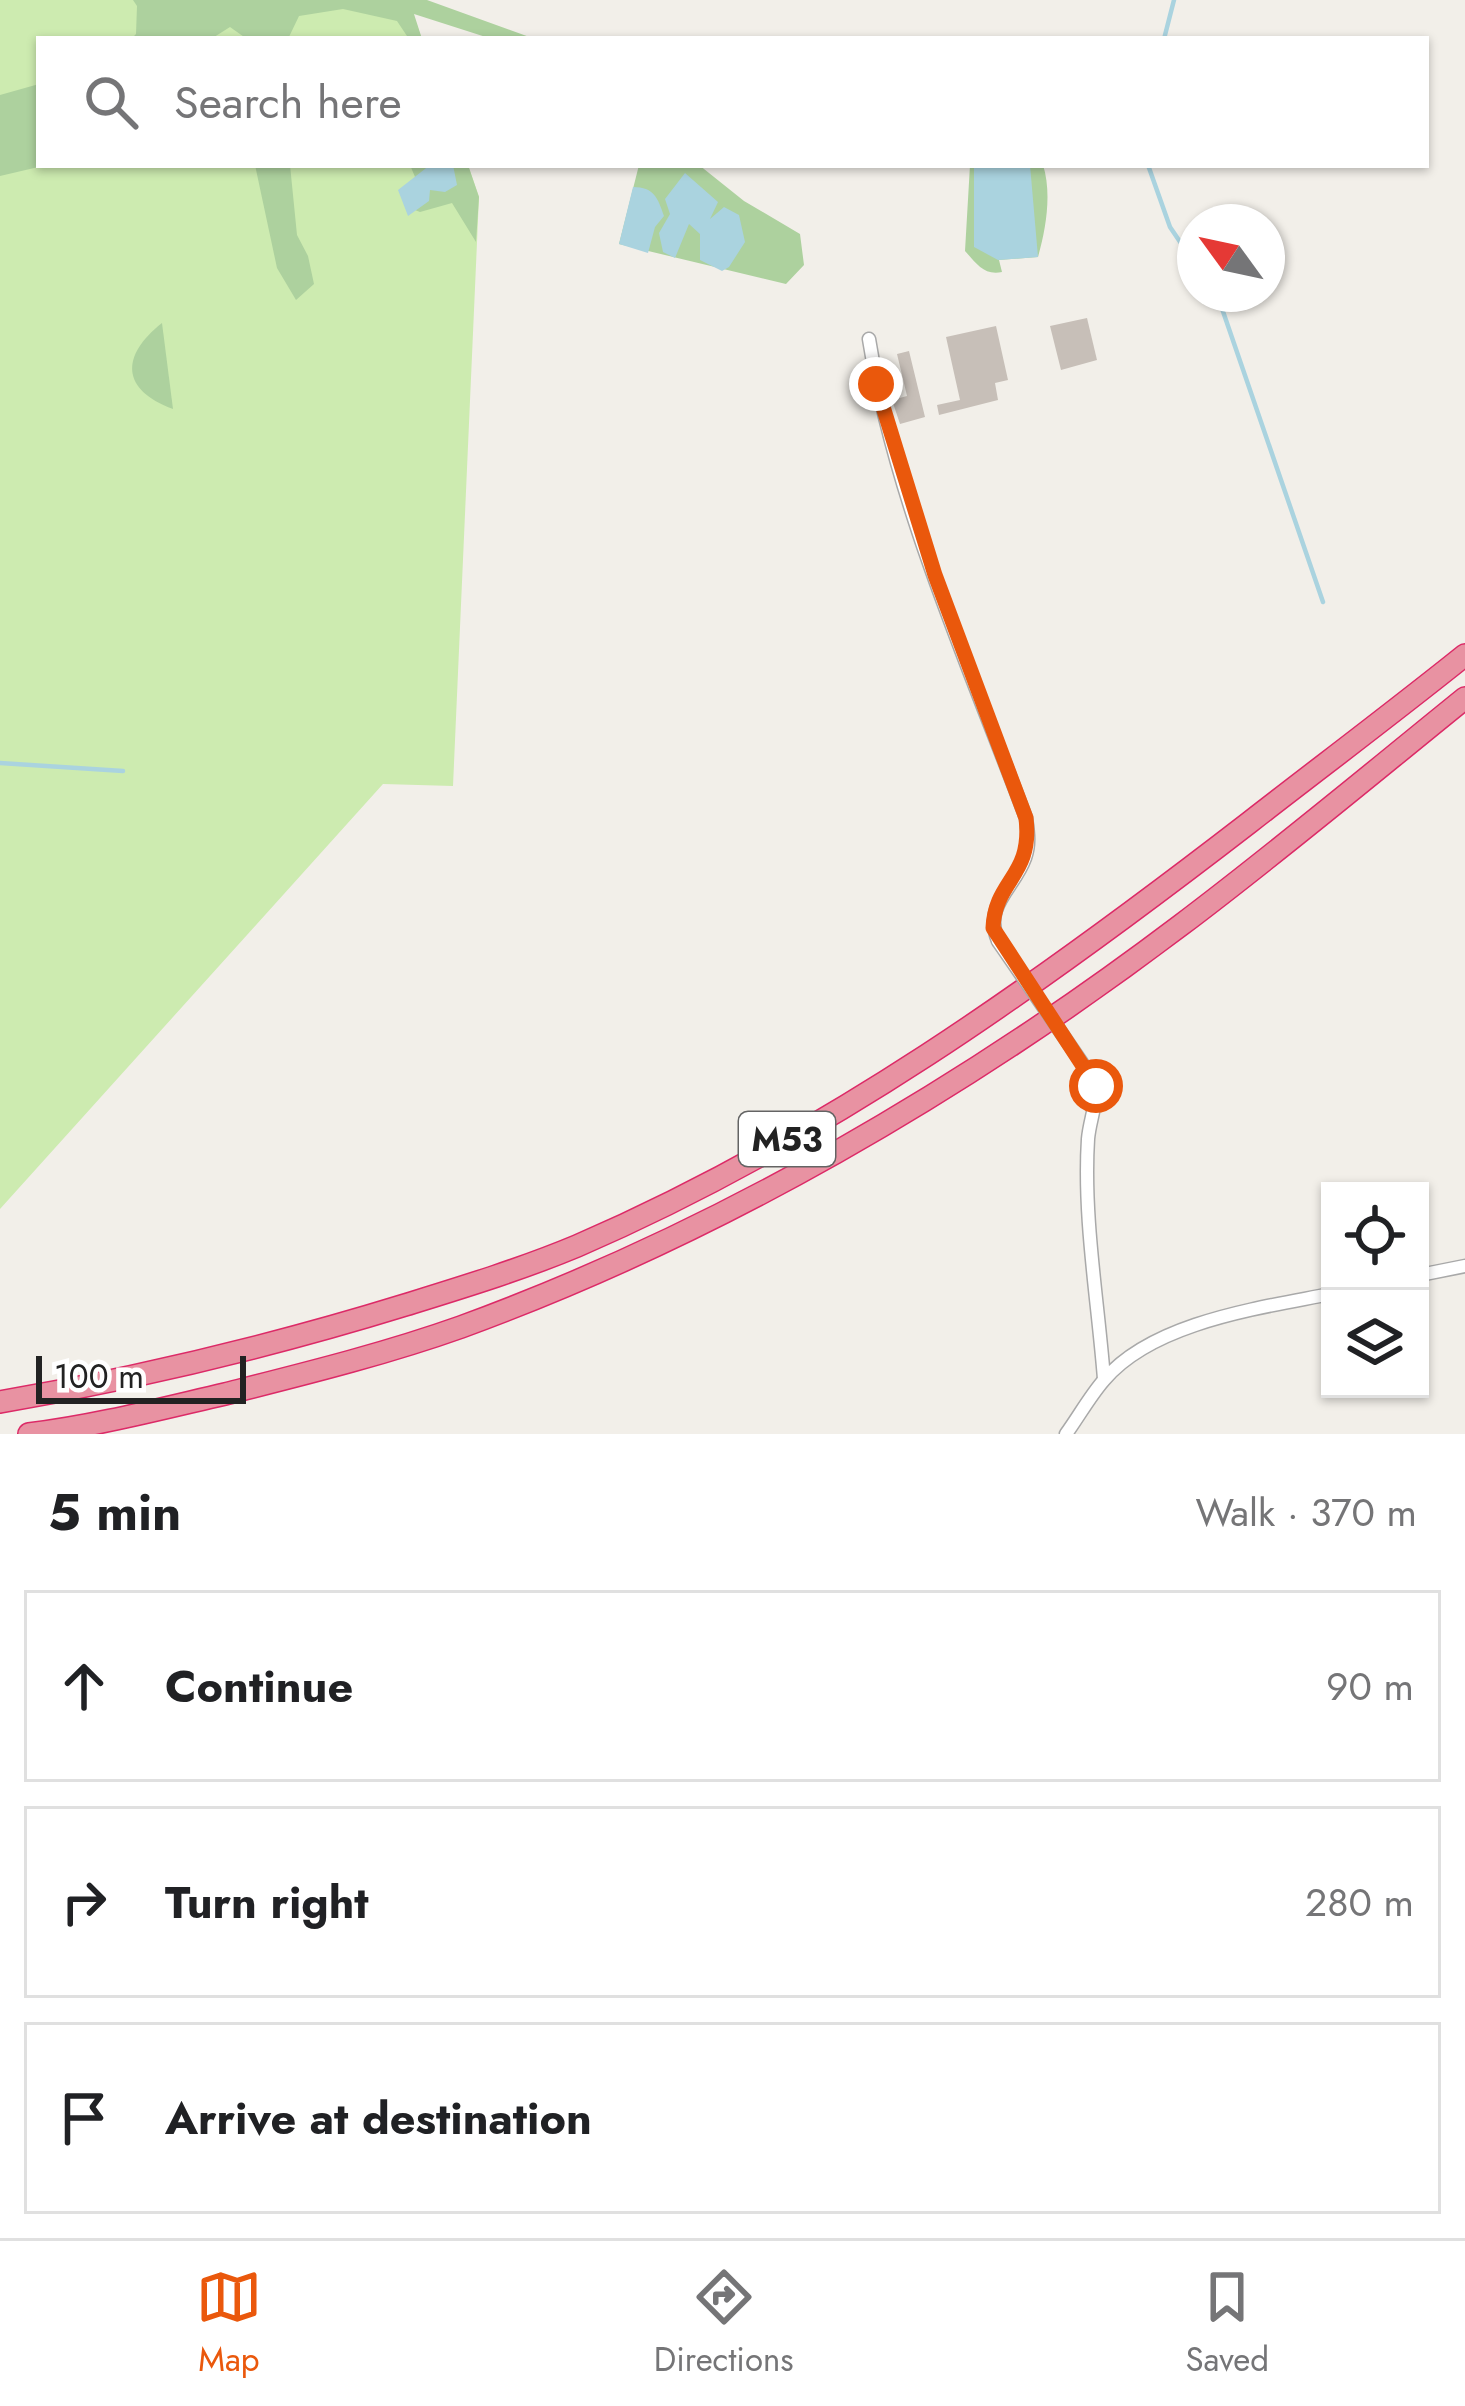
<!DOCTYPE html>
<html lang="en">
<head>
<meta charset="utf-8">
<style>
	body { margin:0; font-family:Jost,sans-serif; background:#f2f2f2; color:#202124 }
	.controls { position:absolute; right:36px; bottom:36px; display:grid; overflow:hidden; border-radius:0px; box-shadow:0 3px 9px #0004 }
	.controls button { width:108px; height:108px; display:grid; place-items:center; padding:0; border:0; border-bottom:3px solid #e0e0e0; background:#fff; color:#202124; font:60px sans-serif }
	.compass { position:absolute; left:1177px; top:204px; width:108px; height:108px; border-radius:50%; background:#fff; box-shadow:0 3px 9px #0004; rotate:303deg }
	.scale { position:absolute; left:36px; bottom:30px; width:210px; box-sizing:border-box; padding-left:12px; border:6px solid #222; border-top:0; font-size:33px; line-height:42px; white-space:nowrap; color:#222; -webkit-text-stroke:9px #fff; paint-order:stroke }
	.stop { position:absolute; width:36px; height:36px; margin:-27px; border:9px solid #ea580c; border-radius:50%; background:#fff }
	.stop.end { background:#ea580c; border-color:#fff; box-shadow:0 3px 12px #0008 }
	.list { margin:0; padding:0; list-style:none }
	h2 { display:flex; justify-content:space-between; align-items:center; height:156px; margin:0; padding:0 48px; font-size:51px }
	h2 small { font-size:39px; font-weight:400; color:#757577 }
	.list li { display:grid; grid-template-columns:78px 1fr auto; gap:36px; align-items:center; box-sizing:border-box; height:192px; margin:0 24px 24px; padding:0 24px; border:3px solid #e0e0e0; border-radius:0px }
	.list b { display:block; font-size:45px; white-space:nowrap }
	.list em { font-size:39px; font-style:normal; color:#757577 }
	.icon { flex:none; width:66px; height:66px; fill:none; stroke:currentColor; stroke-width:2; stroke-linecap:round; stroke-linejoin:round }
	.map { position:relative; flex:none; width:1465px; height:1434px; overflow:hidden }
	.search { position:absolute; background:#fff; box-shadow:0 3px 9px #0004; left:36px; right:36px; top:36px; height:132px; display:flex; align-items:center; gap:30px; box-sizing:border-box; padding:0 42px; border-radius:0px; color:#757577; font-size:45px }
	.sheet { height:804px; background:#fff }
	nav { display:flex; justify-content:space-around; align-items:center; box-sizing:border-box; height:168px; border-top:3px solid #e0e0e0; background:#fff; font-size:33px; color:#757577 }
	nav a { display:grid; justify-items:center; gap:6px }
	nav .on { color:#ea580c }
	.map>svg:first-child { display:block }
	.grass { fill:#cdebb0 }
	.forest { fill:#add19e }
	.water { fill:#aad3df }
	.lines { fill:none; stroke-linecap:round; stroke-linejoin:round }
	.stream { stroke:#aad3df; stroke-width:4.5 }
	.building { fill:#c7bfb8 }
	.street-casing { stroke:#a9a9a9; stroke-width:15 }
	.highway-casing { stroke:#dc2a67; stroke-width:24 }
	.street { stroke:#fff; stroke-width:12 }
	.highway { stroke:#e892a2; stroke-width:21 }
	.street-bridge-casing { stroke:#a9a9a9; stroke-width:15; stroke-linecap:butt }
	.street-bridge { stroke:#fff; stroke-width:12 }
	.route { stroke:#ea580c; stroke-width:15 }
	.labels { text-anchor:middle; dominant-baseline:central; stroke-width:9; stroke-linejoin:round; paint-order:stroke }
	.shield { fill:#fff; stroke:#646464; stroke-width:3 }
	.shield-label { font-size:33px; font-weight:bold; fill:#222 }
</style>
</head>
<body>
<div class="map">
<svg width="1465" height="1434" viewBox="0 0 1465 1434">
	<rect width="100%" height="100%" fill="#f2efe9"/>
	<path class="grass" d="M0 0H408L422 39H39V165H468L479 197 453 786 383 784 0 1209Z"/>
	<g class="forest">
		<path d="M133 0H427L535 39H492L414 14 422 39H409L397 21 343 9 299 16 288 39H247L230 27 211 39H131L136 34 137 6Z"/>
		<path d="M39 84V165H47L0 176V95Z"/>
		<path d="M255 165H290L297 235 308 256 314 284 296 300 277 268Z"/>
		<path d="M410 165H468L479 197 476 242 452 203 420 212 410 208 418 184Z"/>
		<path d="M639 165H699L744 201 800 234 804 265 786 284 619 244Z"/>
		<path d="M970 165H1043C1052 193 1046 229 1038 257L999 260 1002 272C984 276 976 263 965 251Z"/>
		<path d="M162 323 173 409C121 390 120 356 162 323Z"/>
	</g>
	<g class="water">
		<path d="M430 165H453L457 185 445 192 430 190 429 201 408 216 398 190Z"/>
		<path d="M974 165H1030L1038 257 998 260 974 247Z"/>
		<path d="M685 173 718 202 710 219 724 207 739 215 745 242 729 267 722 271 700 260V234L689 224 675 258 663 252 659 233 670 214 665 199Z"/>
		<path d="M633 187C654 187 658 198 664 216L655 227 648 253 619 244Z"/>
	</g>
	<g class="lines">
		<g class="stream">
			<path d="M1164 39 1174 0"/>
			<path d="M1148 165 1170 227 1195 264"/>
			<path d="M1217 294 1323 602"/>
			<path d="M0 763 123 771"/>
		</g>
	</g>
	<g class="building">
		<path d="M1087 318 1097 360 1061 370 1050 326Z"/>
		<path d="M996 326 1008 380 995 383 998 400 939 415 937 405 960 400 946 337Z"/>
		<path d="M909 351 925 417 900 424 892 400 907 396 897 354Z"/>
	</g>
	<g class="lines">
		<g class="street-casing">
			<g id="street">
				<path d="M869 339C895 501 968 664 1026 818 1028 832 1030 844 1025 858 1014 889 983 905 998 941"/>
				<path d="M1091 1076C1101 1098 1090 1116 1088 1139 1083 1217 1098 1301 1104 1379"/>
				<path d="M1420 1275 1465 1266"/>
				<path d="M1066 1434C1079 1416 1090 1396 1104 1380 1153 1322 1260 1308 1330 1294"/>
			</g>
		</g>
		<g class="highway-casing">
			<g id="highway">
				<path d="M0 1402C138 1378 272 1346 405 1305 463 1287 522 1269 577 1246 824 1139 1039 985 1250 822 1322 766 1394 712 1465 655"/>
				<path d="M29 1434C95 1426 160 1409 225 1394 304 1374 385 1354 461 1327 718 1233 963 1090 1181 925 1278 852 1371 774 1465 698"/>
			</g>
		</g>
		<use href="#street" class="street"/>
		<use href="#highway" class="highway"/>
		<g class="street-bridge-casing">
			<path id="street-bridge" d="M998 941 1091 1076"/>
		</g>
		<use href="#street-bridge" class="street-bridge"/>
	</g>
	<g class="lines">
		<path class="route" d="M876 384 935 575 1026 818C1033 877 995 879 993 928L1096 1086"/>
	</g>
	<g class="labels">
		<rect class="shield" x="739" y="1112" width="96" height="54" rx="9"/>
		<g class="shield-label">
			<text x="787" y="1139">M53</text>
		</g>
	</g>
</svg>
<div class="controls">
<button><svg class="icon" aria-label="locate" viewBox="0 0 24 24"><circle cx="12" cy="12" r="6"/><path d="M12 2v4M12 18v4M2 12h4M18 12h4"/></svg></button>
<button><svg class="icon" aria-label="layers" viewBox="0 0 24 24"><path d="M12 4l9 5-9 5-9-5zM3 14l9 5 9-5"/></svg></button>
</div>
<svg class="compass" viewBox="-18 -18 36 36"><path d="M0-13l5 13h-10z" fill="#e53935"/><path d="M0 13l5-13h-10z" fill="#757577"/></svg>
<div class="scale">100 m</div>
<div class="stop" style="left:1096px;top:1086px"></div>
<div class="stop end" style="left:876px;top:384px"></div>
<div class="search"><svg class="icon" aria-label="search" viewBox="0 0 24 24"><circle cx="10" cy="10" r="6"/><path d="M15 15l6 6"/></svg>Search here</div>
</div>
<section class="sheet">
<h2>5 min<small>Walk · 370 m</small></h2>
<ul class="list">
<li><svg class="icon" aria-label="ahead" viewBox="0 0 24 24"><path d="M12 20V5M6 11l6-6 6 6"/></svg><div><b>Continue</b></div><em>90 m</em></li>
<li><svg class="icon" aria-label="right" viewBox="0 0 24 24"><path d="M7 20v-9h11M14 6l5 5-5 5"/></svg><div><b>Turn right</b></div><em>280 m</em></li>
<li><svg class="icon" aria-label="arrive" viewBox="0 0 24 24"><path d="M6 21V4h12l-3 4 3 4H6"/></svg><div><b>Arrive at destination</b></div></li>
</ul>
</section>
<nav>
<a class="on"><svg class="icon" aria-label="map" viewBox="0 0 24 24"><path d="M3 6l6-2 6 2 6-2v14l-6 2-6-2-6 2zM9 4v14M15 6v14"/></svg>Map</a>
<a><svg class="icon" aria-label="directions" viewBox="0 0 24 24"><path d="M12 3l9 9-9 9-9-9zM9 14v-3h6M13 9l2 2-2 2"/></svg>Directions</a>
<a><svg class="icon" aria-label="saved" viewBox="0 0 24 24"><path d="M7 4h10v16l-5-4-5 4z"/></svg>Saved</a>
</nav>
</body>
</html>
